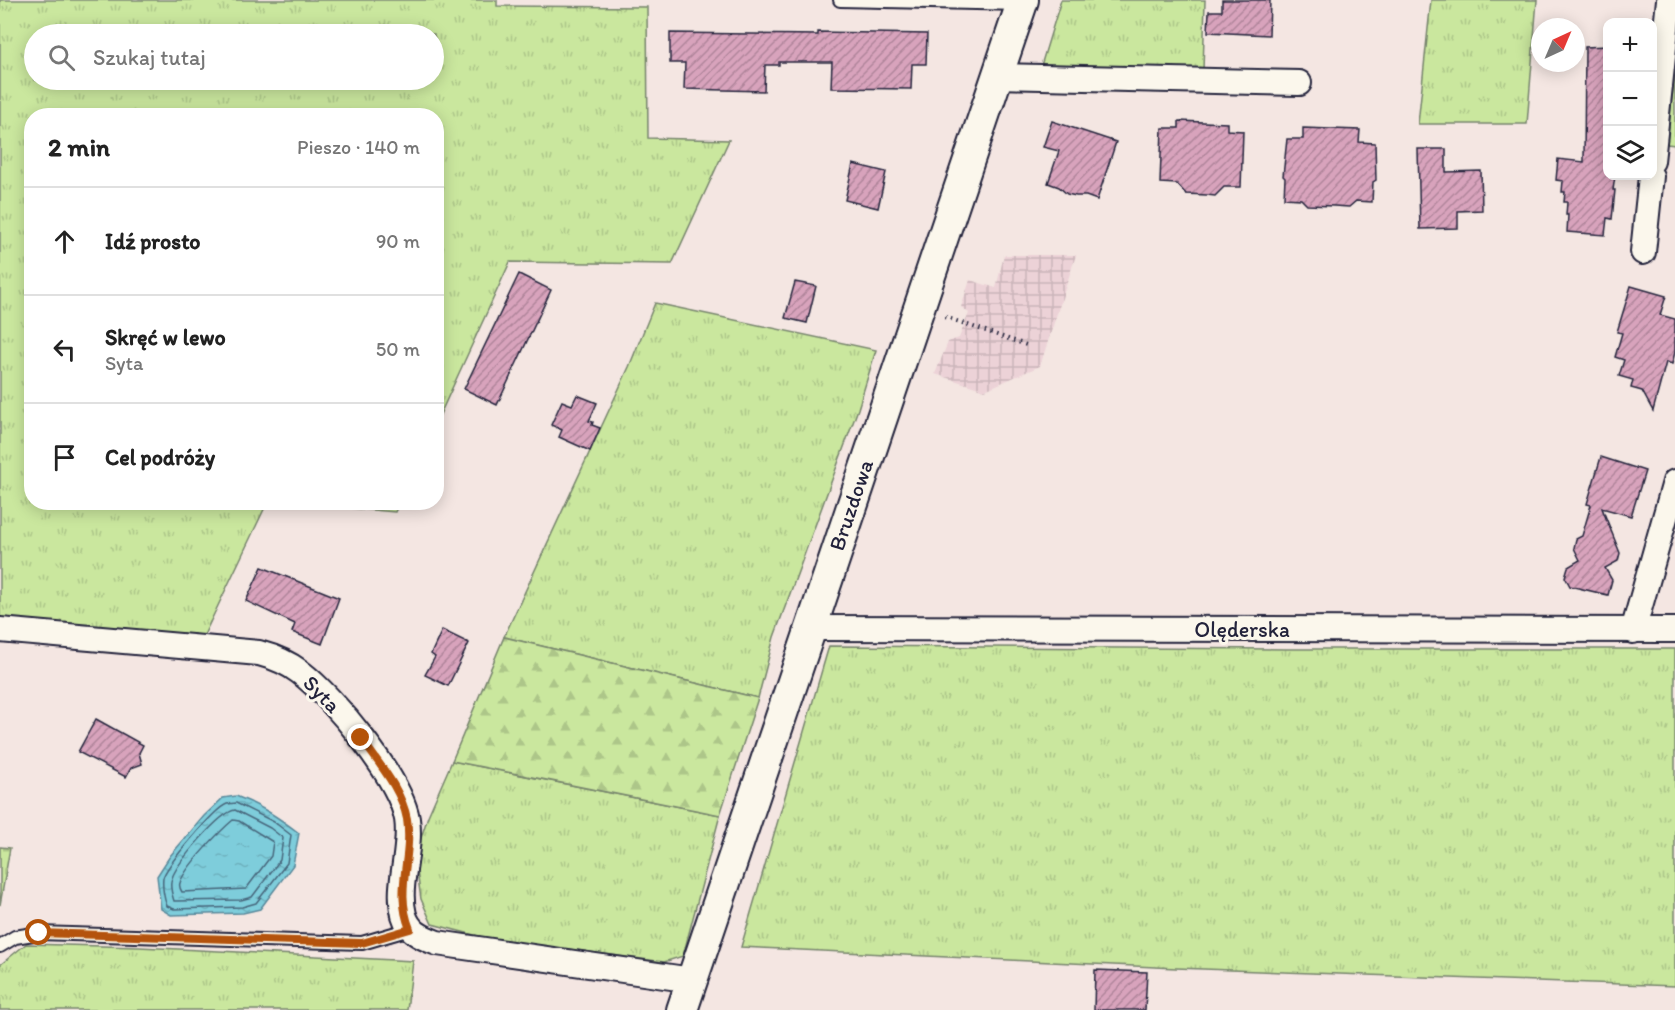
<!DOCTYPE html>
<html lang="pl">
<head>
<meta charset="utf-8">
<style>
	body { margin:0; font-family:Itim,sans-serif; background:#f6f6f6; color:#222 }
	.controls { position:absolute; right:18px; top:18px; display:grid; overflow:hidden; border-radius:12px; box-shadow:0 3px 15px #0003 }
	.controls button { width:54px; height:54px; display:grid; place-items:center; padding:0; border:0; border-bottom:2px solid #e0e0e0; background:#fff; color:#222; font:30px sans-serif }
	.compass { position:absolute; left:1531px; top:18px; width:54px; height:54px; border-radius:50%; background:#fff; box-shadow:0 3px 15px #0003; rotate:44deg }
	.stop { position:absolute; width:18px; height:18px; margin:-14px; border:4px solid #b45309; border-radius:50%; background:#fff }
	.stop.end { background:#b45309; border-color:#fff; box-shadow:0 2px 6px #0008 }
	.list { margin:0; padding:0; list-style:none }
	h2 { display:flex; justify-content:space-between; align-items:center; height:78px; margin:0; padding:0 24px; font-size:26px }
	h2 small { font-size:20px; font-weight:400; color:#767676 }
	.list li { display:grid; grid-template-columns:39px 1fr auto; gap:18px; align-items:center; box-sizing:border-box; height:108px; padding:0 24px; border-top:2px solid #e0e0e0 }
	.list b { display:block; font-size:22px; white-space:nowrap }
	.list p { margin:0; font-size:20px; white-space:nowrap; color:#767676 }
	.list em { font-size:20px; font-style:normal; color:#767676 }
	.icon { flex:none; width:33px; height:33px; fill:none; stroke:currentColor; stroke-width:2; stroke-linecap:round; stroke-linejoin:round }
	.map { position:relative; flex:none; width:1675px; height:1010px; overflow:hidden }
	.search { position:absolute; background:#fff; box-shadow:0 3px 15px #0003; left:24px; top:24px; width:420px; height:66px; display:flex; align-items:center; gap:15px; box-sizing:border-box; padding:0 21px; border-radius:33px; color:#767676; font-size:22px }
	.panel { position:absolute; background:#fff; box-shadow:0 3px 15px #0003; left:24px; top:108px; width:420px; height:402px; border-radius:24px }
	.map>svg:first-child { display:block }
	.industrial { fill:url(#industrial-grid) }
	.grass { fill:url(#grass-tufts); stroke:#76846c; stroke-width:1.5; fill-rule:evenodd }
	.forest { fill:url(#forest-firs); stroke:#76846c; stroke-width:1.5 }
	.cemetery { fill:url(#cemetery-stones); stroke:#76846c; stroke-width:1.5 }
	.water { fill:url(#water-ripples); stroke:#59899b; stroke-width:1.5 }
	.lines { fill:none; stroke-linecap:round; stroke-linejoin:round }
	.shore { stroke:#47667b; stroke-width:1.5 }
	.building { fill:url(#building-hatch); stroke:#22223b; stroke-width:1.5 }
	.service-casing { stroke:#22223b; stroke-width:16 }
	.minor-casing { stroke:#22223b; stroke-width:28 }
	.tertiary-casing { stroke:#22223b; stroke-width:34 }
	.path { stroke:#22223b; stroke-width:4; stroke-dasharray:1.5 4.5; stroke-linecap:butt }
	.service { stroke:#fbf7ec; stroke-width:12 }
	.minor { stroke:#fbf7ec; stroke-width:24 }
	.tertiary { stroke:#fbf7ec; stroke-width:30 }
	.route { stroke:#b45309; stroke-width:8 }
	.labels { text-anchor:middle; dominant-baseline:central; stroke-width:6; stroke-linejoin:round; paint-order:stroke }
	.street-label { font-size:22px; fill:#22223b; stroke:#fbf7ec }
</style>
</head>
<body>
<div class="map">
<svg width="1675" height="1010" viewBox="0 0 1675 1010">
	<defs>
		<pattern id="industrial-grid" width="8" height="8" patternUnits="userSpaceOnUse" patternTransform="scale(1.5)"><rect width="8" height="8" fill="#ecd2d7"/><path d="M0 4h8M4 0v8" fill="none" stroke="#cab4b9"/></pattern>
		<pattern id="grass-tufts" width="24" height="20" patternUnits="userSpaceOnUse" patternTransform="scale(1.5)"><rect width="24" height="20" fill="#cae79e"/><path d="M3 7l-1-3M5 7V3M7 7l1-3M15 17l-1-3M17 17v-4M19 17l1-3" fill="none" stroke="#adc689"/></pattern>
		<pattern id="forest-firs" width="22" height="20" patternUnits="userSpaceOnUse" patternTransform="scale(1.5)"><rect width="22" height="20" fill="#cae79e"/><path d="M5 1l3.5 6h-7zM16 11l3.5 6h-7z" fill="#adc689"/></pattern>
		<pattern id="cemetery-stones" width="16" height="16" patternUnits="userSpaceOnUse" patternTransform="scale(1.5)"><rect width="16" height="16" fill="#cae79e"/><path d="M2 7V4a2 2 0 0 1 4 0v3zM10 15v-3a2 2 0 0 1 4 0v3z" fill="#adc689"/></pattern>
		<pattern id="water-ripples" width="26" height="14" patternUnits="userSpaceOnUse" patternTransform="scale(1.5)"><rect width="26" height="14" fill="#7ecddb"/><path d="M2 4q2-2 4 0t4 0M15 11q2-2 4 0t4 0" fill="none" stroke="#6db0bd"/></pattern>
		<pattern id="building-hatch" width="6" height="6" patternUnits="userSpaceOnUse" patternTransform="scale(1.5)"><rect width="6" height="6" fill="#d8a3bc"/><path d="M-1 1l2-2M0 6l6-6M5 7l2-2" fill="none" stroke="#af849a"/></pattern>
	</defs>
	<rect width="100%" height="100%" fill="#f4e6e2"/>
	<filter id="ink" filterUnits="userSpaceOnUse"><feTurbulence type="fractalNoise" baseFrequency=".0167" numOctaves="2"/><feDisplacementMap in="SourceGraphic" scale="12" xChannelSelector="R" yChannelSelector="G"/><feConvolveMatrix kernelMatrix="1 2 1 2 8 2 1 2 1" color-interpolation-filters="sRGB"/></filter>
	<g filter="url(#ink)">
		<path class="industrial" d="M1004 255H1076L1040 366 985 390 935 374 948 342 959 338 969 313 961 307 970 280 996 288Z"/>
		<g class="grass">
			<path d="M0 0H497V6L647 7 648 138 729 140 672 264 510 262 437 421 436 116H32V502L267 503 204 635 0 621ZM34 34H434V80H34Z"/>
			<path d="M1061 0H1205L1203 71 1040 69Z"/>
			<path d="M1431 0H1537L1527 124H1418Z"/>
			<path d="M1675 70V145L1667 144Z"/>
			<path d="M655 303 876 350 858 409 774 637 758 698 504 637 629 367Z"/>
			<path d="M293 503H399L395 512Z"/>
			<path d="M829 646 1286 649H1675V986L1176 968 741 947Z"/>
			<path d="M452 761 720 815 683 956 664 962 486 938 432 924 421 899 415 857 428 816Z"/>
			<path d="M26 944 139 947 413 961 407 1010H0V965Z"/>
		</g>
		<path class="forest" d="M504 637 758 698 720 815 452 761Z"/>
		<path class="cemetery" d="M0 847 10 848 0 905Z"/>
		<path class="water" d="M236 796C260 805 279 818 299 833L293 865 260 909 243 913 171 915 161 909 157 876 170 856 204 816 223 798Z"/>
		<g class="lines">
			<g class="shore">
				<path d="M236 803 274 822 291 835 287 863 256 903 242 907 174 909 167 906C164 899 162 887 163 878 166 866 215 808 227 804 228 804 235 803 236 803Z"/>
				<path d="M235 810 270 828 283 838 280 860 252 897 241 900 174 901C172 895 169 885 172 878 177 863 220 812 235 810Z"/>
				<path d="M233 820 239 821 273 842 271 856 246 889 182 892C180 889 179 886 180 883 184 868 221 830 233 820Z"/>
			</g>
		</g>
		<g class="building">
			<path d="M1222 0H1270L1269 35 1208 32 1209 11H1222Z"/>
			<path d="M818 32 927 34 926 64H912L911 89 831 88 832 62H779V65H765L764 91 684 89 685 63H670V33L818 35Z"/>
			<path d="M1608 46V176H1615L1613 190H1615L1612 219 1607 218 1605 235 1567 232 1568 215H1566L1567 202H1564L1565 192H1562L1563 181 1556 180 1558 159 1584 162 1585 47Z"/>
			<path d="M1052 121 1116 142 1097 200 1086 196H1076L1067 194 1059 187 1048 183 1059 151 1043 147Z"/>
			<path d="M1179 121 1227 123V130L1243 131 1241 187H1224L1215 196 1207 195 1186 194 1177 184 1160 183 1162 128H1179Z"/>
			<path d="M1303 128 1360 130 1359 142 1375 143 1376 180 1373 182 1372 202 1356 201 1349 207 1334 206 1307 205 1301 199 1284 198 1285 178 1283 176 1287 139H1303Z"/>
			<path d="M1418 149H1446V172L1481 171 1482 210 1458 211V228L1420 229Z"/>
			<path d="M853 164 886 172 878 208 845 200Z"/>
			<path d="M519 274 551 290 497 405 464 389Z"/>
			<path d="M795 282 816 286 807 323 785 318Z"/>
			<path d="M1631 286 1666 296 1660 315 1675 319V352L1672 364 1666 362 1653 411 1642 391 1631 388 1633 380 1619 376 1624 360 1615 357 1622 333 1617 332Z"/>
			<path d="M577 395 597 403 589 421 593 422 592 425 600 428 590 451 559 437 562 430 551 425 562 401 572 405Z"/>
			<path d="M1601 457 1645 471 1631 516 1602 508 1620 553 1618 561 1605 568 1612 580 1608 595 1570 586 1565 577 1568 567 1580 560 1574 548 1576 539 1582 536 1591 505 1587 504Z"/>
			<path d="M262 567 339 598 322 644 292 632 295 624 246 601Z"/>
			<path d="M442 630 469 643 448 686 425 675 435 657 431 654Z"/>
			<path d="M96 719 143 745 139 753 142 764 131 768 126 777 78 752Z"/>
			<path d="M1095 970 1147 972 1145 1010H1094Z"/>
		</g>
		<g class="lines">
			<g class="service-casing">
				<g id="service">
					<path d="M840 0 1021 4"/>
					<path d="M0 946 15 937 39 933 362 943 410 929"/>
				</g>
			</g>
			<g class="minor-casing">
				<g id="minor">
					<path d="M997 76 1299 83"/>
					<path d="M1652 161 1669 0"/>
					<path d="M1643 252 1651 176"/>
					<path d="M809 628 1675 630"/>
					<path d="M0 630 259 653C274 657 287 662 300 672 333 697 400 778 407 819 412 851 396 884 404 915 409 932 421 937 437 943L692 980"/>
					<path d="M1633 631 1675 482"/>
				</g>
			</g>
			<g class="tertiary-casing">
				<path id="tertiary" d="M682 1010 1023 0"/>
			</g>
			<path class="path" d="M945 317 1029 346"/>
			<use href="#service" class="service"/>
			<use href="#minor" class="minor"/>
			<use href="#tertiary" class="tertiary"/>
		</g>
	</g>
	<g class="lines" filter="url(#ink)">
		<path class="route" d="M39 933 362 943 410 929C394 890 413 858 407 819 401 788 378 763 361 738"/>
	</g>
	<g class="labels">
		<g class="street-label">
			<text transform="translate(851 505) rotate(-71)">Bruzdowa</text>
			<text x="1242" y="629">Olęderska</text>
			<text transform="translate(322 694) rotate(45)">Syta</text>
		</g>
	</g>
</svg>
<div class="controls">
<button>+</button>
<button>−</button>
<button><svg class="icon" aria-label="layers" viewBox="0 0 24 24"><path d="M12 4l9 5-9 5-9-5zM3 14l9 5 9-5"/></svg></button>
</div>
<svg class="compass" viewBox="-18 -18 36 36"><path d="M0-13l5 13h-10z" fill="#e53935"/><path d="M0 13l5-13h-10z" fill="#767676"/></svg>
<div class="stop" style="left:39px;top:933px"></div>
<div class="stop end" style="left:361px;top:738px"></div>
<div class="search"><svg class="icon" aria-label="search" viewBox="0 0 24 24"><circle cx="10" cy="10" r="6"/><path d="M15 15l6 6"/></svg>Szukaj tutaj</div>
<section class="panel">
<h2>2 min<small>Pieszo · 140 m</small></h2>
<ul class="list">
<li><svg class="icon" aria-label="ahead" viewBox="0 0 24 24"><path d="M12 20V5M6 11l6-6 6 6"/></svg><div><b>Idź prosto</b></div><em>90 m</em></li>
<li><svg class="icon" aria-label="left" viewBox="0 0 24 24"><path d="M17 20v-9H6M10 6l-5 5 5 5"/></svg><div><b>Skręć w lewo</b><p>Syta</p></div><em>50 m</em></li>
<li><svg class="icon" aria-label="arrive" viewBox="0 0 24 24"><path d="M6 21V4h12l-3 4 3 4H6"/></svg><div><b>Cel podróży</b></div></li>
</ul>
</section>
</div>
</body>
</html>
